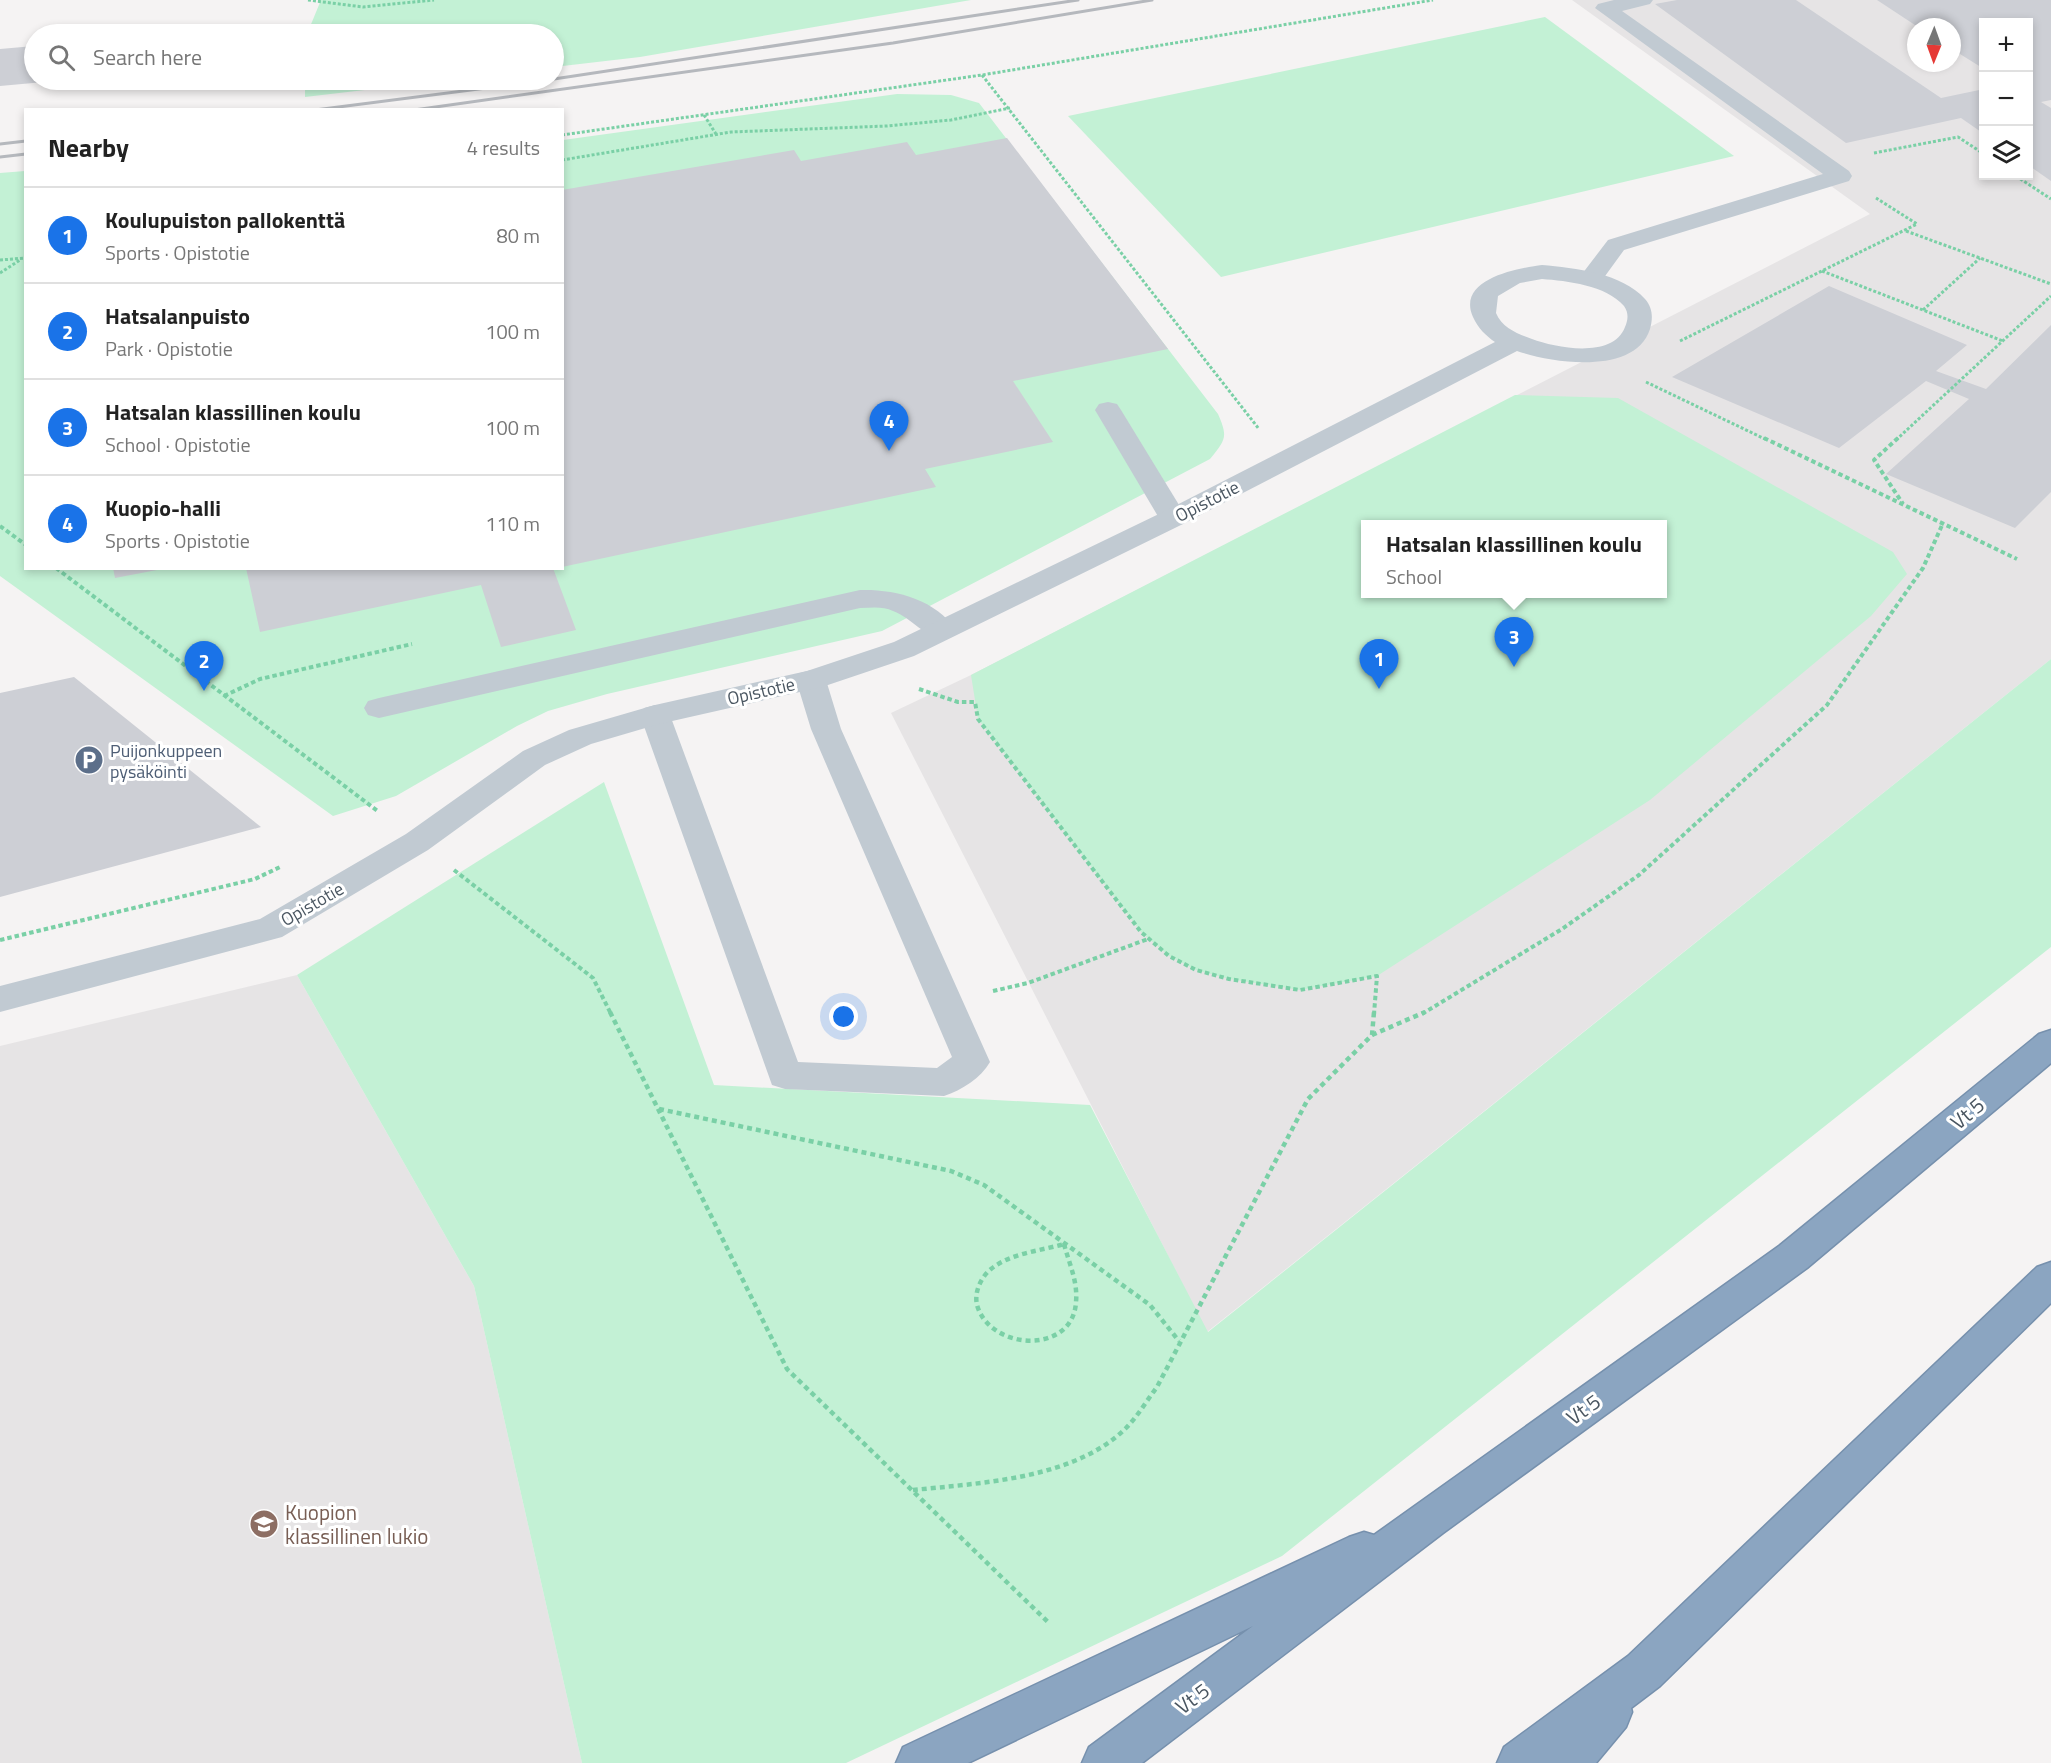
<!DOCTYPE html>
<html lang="en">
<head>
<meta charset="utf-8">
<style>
	body { margin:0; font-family:"Titillium Web",sans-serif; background:#f6f6f6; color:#222 }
	.controls { position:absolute; right:18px; top:18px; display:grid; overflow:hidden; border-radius:0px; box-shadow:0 3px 9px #0003 }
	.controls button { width:54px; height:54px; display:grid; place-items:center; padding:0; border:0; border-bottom:2px solid #e0e0e0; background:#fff; color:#222; font:30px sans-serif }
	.compass { position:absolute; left:1907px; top:18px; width:54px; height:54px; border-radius:50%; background:#fff; box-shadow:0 3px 9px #0003; rotate:181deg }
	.you { position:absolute; left:844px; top:1017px; width:21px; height:21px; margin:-15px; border:4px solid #fff; border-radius:50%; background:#1a73e8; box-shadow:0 0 0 9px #1a73e833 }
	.badge { display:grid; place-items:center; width:39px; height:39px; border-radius:50%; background:#1a73e8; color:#fff; font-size:20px; font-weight:700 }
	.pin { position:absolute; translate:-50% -50px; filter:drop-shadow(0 2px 3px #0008) }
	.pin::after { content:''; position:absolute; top:32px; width:21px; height:18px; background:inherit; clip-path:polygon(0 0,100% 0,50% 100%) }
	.popup { position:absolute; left:1361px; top:520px; width:306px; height:78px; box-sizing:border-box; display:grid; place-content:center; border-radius:0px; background:#fff; filter:drop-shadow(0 2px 4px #0005); font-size:20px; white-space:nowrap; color:#767676 }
	.popup b { font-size:22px; color:#222 }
	.popup::after { content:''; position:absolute; left:50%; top:100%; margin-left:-12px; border:12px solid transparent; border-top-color:#fff }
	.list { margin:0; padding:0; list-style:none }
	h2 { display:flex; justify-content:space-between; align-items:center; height:78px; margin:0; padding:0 24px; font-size:26px }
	h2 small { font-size:20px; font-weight:400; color:#767676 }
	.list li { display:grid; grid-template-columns:39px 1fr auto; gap:18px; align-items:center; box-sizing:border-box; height:96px; padding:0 24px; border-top:2px solid #e0e0e0 }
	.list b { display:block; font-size:22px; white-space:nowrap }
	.list p { margin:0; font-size:20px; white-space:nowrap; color:#767676 }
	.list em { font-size:20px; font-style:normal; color:#767676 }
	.icon { flex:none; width:33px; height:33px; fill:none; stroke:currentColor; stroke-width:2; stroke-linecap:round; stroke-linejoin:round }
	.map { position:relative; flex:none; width:2051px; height:1763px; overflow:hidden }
	.search { position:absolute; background:#fff; box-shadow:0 3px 9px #0003; left:24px; top:24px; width:540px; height:66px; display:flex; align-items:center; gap:15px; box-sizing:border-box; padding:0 21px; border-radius:33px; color:#767676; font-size:22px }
	.panel { position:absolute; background:#fff; box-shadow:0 3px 9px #0003; left:24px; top:108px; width:540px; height:462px; border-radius:0px }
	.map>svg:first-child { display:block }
	.education { fill:#e6e4e5; fill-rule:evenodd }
	.green { fill:#c3f1d5; fill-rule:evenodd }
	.building { fill:#cdcfd5 }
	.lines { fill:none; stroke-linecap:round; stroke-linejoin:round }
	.motorway-casing { stroke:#7690ad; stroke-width:3 }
	.path-far2 { stroke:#7ad0a6; stroke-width:3; stroke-dasharray:3 2; stroke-linecap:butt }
	.path-far1 { stroke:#7ad0a6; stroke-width:4; stroke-dasharray:4.5 3; stroke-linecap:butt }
	.path { stroke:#7ad0a6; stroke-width:4.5; stroke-dasharray:5 4; stroke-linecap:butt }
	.service { fill:#c1cad2; fill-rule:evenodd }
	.minor { fill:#c1cad2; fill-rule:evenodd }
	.motorway { fill:#8ba5c1; fill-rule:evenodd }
	.rail { stroke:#b5b8bd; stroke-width:3 }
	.labels { text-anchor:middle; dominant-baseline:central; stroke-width:6; stroke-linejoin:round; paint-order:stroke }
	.street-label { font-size:18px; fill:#4a5661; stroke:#fff }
	.service-label { font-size:18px; fill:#4e5e75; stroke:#fff; text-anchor:start }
	.near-street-label { font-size:21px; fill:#4a5661; stroke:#fff }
	.near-education-label { font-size:21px; fill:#785e54; stroke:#fff; text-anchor:start }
</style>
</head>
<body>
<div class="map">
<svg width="2051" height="1763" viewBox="0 0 2051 1763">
	<rect width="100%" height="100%" fill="#f5f3f3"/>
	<g class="education">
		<path d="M1572 0H2051V659L1207 1332 891 713 971 675 1870 214ZM1984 22H2028V176H1984ZM1916 27H1952V63H1916ZM1366 524H1663V594H1366Z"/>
		<path d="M297 975 474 1286 582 1763H0V1046Z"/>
	</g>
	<g class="green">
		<path d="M321 0H971L640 57 554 67V34H307Z"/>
		<path d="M1545 17 1734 156 1221 277 1068 116Z"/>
		<path d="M305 80H450L305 97Z"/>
		<path d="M897 94 951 95 979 103 1218 414C1228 437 1226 439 1210 459L882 631 607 694 548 711 517 726 396 796 333 816 0 576V173L25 171 26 568H562L563 140Z"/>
		<path d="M1515 395 1618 398 1893 552 1907 574 1871 616 1650 800 1377 976 1300 990 1229 979 1196 970 1169 956 1141 932 978 719 971 675ZM1663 524V594H1366V524Z"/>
		<path d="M2051 659V947L1282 1556 846 1763H582L474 1286 297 975 604 782 714 1085 1090 1105 1208 1332Z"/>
	</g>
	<g class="building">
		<path d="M1677 0H1796L1941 98 1984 89V134L1961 118 1846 143 1655 4Z"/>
		<path d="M1877 0H2051V100L2041 102 2051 108V181L2028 165V22H1984V69L1952 49V27H1918Z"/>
		<path d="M34 46V80L55 81 0 86V49Z"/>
		<path d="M1007 138 1168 349 1013 381 1053 442 925 469 936 487 562 567V190L794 150 801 161 907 142 916 155Z"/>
		<path d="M1829 286 1967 345 1936 371 1986 389 2051 325V492L2015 528 1886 474 1969 399 1926 381 1839 448 1672 377Z"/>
		<path d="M113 568H157V570L115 578Z"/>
		<path d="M246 568H553L576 630 501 647 481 585 260 632Z"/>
		<path d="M74 677 261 827 0 897V693Z"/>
	</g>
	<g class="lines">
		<g class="motorway-casing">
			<g id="motorway">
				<path d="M2051 1030V1063L1807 1268 1443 1533 1142 1763H1082L1089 1747 1253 1626 968 1763H896L903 1747 1349 1537 1364 1532 1374 1535 1779 1246 2039 1034Z"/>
				<path d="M2051 1262V1303L1660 1686 1631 1708 1632 1712 1626 1727 1596 1763H1497L1504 1747 1628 1656 2037 1267Z"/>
			</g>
		</g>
		<g class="path-far2">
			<path d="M308 0 363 7 434 0"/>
			<path d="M982 75 1259 429"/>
			<path d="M704 115 716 134"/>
			<path d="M562 135 982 75 1433 0"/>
			<path d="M1874 153 1958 137 1984 154"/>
			<path d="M562 160 731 132 887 126 951 120 1010 108"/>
			<path d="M2016 176 2051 199"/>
			<path d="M1906 231 2051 284"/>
			<path d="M0 260 26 258"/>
			<path d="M1822 271 2003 341"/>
			<path d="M0 273 20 260"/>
			<path d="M1923 310 1980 258"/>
			<path d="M1680 341 1917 224 1876 198"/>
			<path d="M1646 382 1767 440"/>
			<path d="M1896 440 2051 296"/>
		</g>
		<g class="path-far1">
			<path d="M1764 438 2017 559"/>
			<path d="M1898 438 1874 460 1903 504"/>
			<path d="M0 526 26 545"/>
			<path d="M56 568 379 812"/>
			<path d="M919 689 958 702H975L978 719 1141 932 1169 956 1196 970 1229 979 1300 990 1377 976 1374 1014"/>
			<path d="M224 696 260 679 412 644"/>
			<path d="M454 870 593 978 611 1014"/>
			<path d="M0 940 255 879 280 867"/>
			<path d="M993 991 1028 983 1148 939"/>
			<path d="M1422 1014 1562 929 1639 875 1827 705 1923 568 1943 523"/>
		</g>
		<g class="path">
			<path d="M610 1012 787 1369 1049 1623"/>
			<path d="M1372 1035 1425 1012"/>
			<path d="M659 1109 951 1171 984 1185 1150 1305 1179 1341"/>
			<path d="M1064 1244C1069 1263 1078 1282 1076 1302 1073 1355 990 1351 977 1305 974 1292 981 1277 991 1269 1011 1253 1040 1251 1064 1244Z"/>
			<path d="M913 1490C981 1483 1075 1479 1126 1428 1138 1416 1147 1400 1157 1387L1308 1099 1372 1035 1374 1012"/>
		</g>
		<g class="service">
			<path d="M1614 0H1653L1650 4 1622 11 1849 171 1852 176 1849 181 1624 250 1600 283 1591 285 1582 283 1579 278 1608 240 1823 174 1595 8 1598 4Z"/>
			<path d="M1108 402 1117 404 1121 410 1187 518 1183 524 1173 526 1163 524 1159 518 1095 410 1099 404Z"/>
			<path d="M860 590C895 589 935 599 956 630L951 637C927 643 915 619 893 611 883 606 871 608 860 608L379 718 368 715 364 708 368 701 379 698Z"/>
			<path d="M811 670 822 673 826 680 841 729 990 1062C981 1078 962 1090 944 1096L785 1089 772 1085 640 715 644 708 655 705 666 708 670 715 798 1062 937 1068 952 1057 811 729 796 680 800 673Z"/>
		</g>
		<path class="minor" d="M1542 265C1575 268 1622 273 1645 299 1653 308 1653 318 1650 329 1635 376 1551 363 1517 351L1183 524 914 656 822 687 659 724 591 744 545 765 428 850 282 937 0 1012V986L260 919 406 834 523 751 569 730 655 705 807 671 894 642 1163 512 1495 342C1486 336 1478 328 1473 317 1456 279 1518 268 1542 265ZM1542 279C1567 281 1606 285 1624 306 1629 313 1628 320 1625 327 1613 359 1556 348 1532 339 1518 334 1502 328 1496 313L1498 296 1520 283Z"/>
		<use href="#motorway" class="motorway"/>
		<g class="rail">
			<path d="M554 79 1078 0"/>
			<path d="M315 110 550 80"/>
			<path d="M414 110 893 43 1152 0"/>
			<path d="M0 144 26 141"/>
			<path d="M0 157 26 154"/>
		</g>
	</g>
	<defs>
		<g id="parking-disc" transform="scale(1.5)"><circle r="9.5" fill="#5c6f8a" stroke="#fff"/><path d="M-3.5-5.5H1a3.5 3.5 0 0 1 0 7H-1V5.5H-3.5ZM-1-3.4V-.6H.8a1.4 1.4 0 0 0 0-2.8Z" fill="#fff"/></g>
		<g id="school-disc" transform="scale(1.5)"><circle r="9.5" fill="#8d6e63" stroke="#fff"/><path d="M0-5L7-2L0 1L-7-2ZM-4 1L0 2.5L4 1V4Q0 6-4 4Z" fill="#fff"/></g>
	</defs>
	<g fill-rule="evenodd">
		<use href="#parking-disc" x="89" y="760"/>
		<use href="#school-disc" x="264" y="1524"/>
	</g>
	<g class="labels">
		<g class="street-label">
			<text transform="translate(1207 501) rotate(-27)">Opistotie</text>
			<text transform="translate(761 691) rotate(-13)">Opistotie</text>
			<text transform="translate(312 904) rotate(-30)">Opistotie</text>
		</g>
		<g class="service-label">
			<text x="110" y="750">Puijonkuppeen<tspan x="110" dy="21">pysäköinti</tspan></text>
		</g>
		<g class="near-street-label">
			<text transform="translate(1967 1113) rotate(-40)">Vt 5</text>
			<text transform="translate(1583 1409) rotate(-36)">Vt 5</text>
			<text transform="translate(1192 1698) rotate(-37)">Vt 5</text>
		</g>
		<g class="near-education-label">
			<text x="285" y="1512">Kuopion<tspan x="285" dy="24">klassillinen lukio</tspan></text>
		</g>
	</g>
</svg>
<div class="controls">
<button>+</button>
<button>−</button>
<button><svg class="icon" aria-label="layers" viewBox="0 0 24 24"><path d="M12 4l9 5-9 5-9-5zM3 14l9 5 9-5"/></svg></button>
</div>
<svg class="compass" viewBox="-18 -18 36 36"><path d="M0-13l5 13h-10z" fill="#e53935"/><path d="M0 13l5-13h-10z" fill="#767676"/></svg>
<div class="you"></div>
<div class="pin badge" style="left:1379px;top:689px">1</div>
<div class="pin badge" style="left:204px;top:691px">2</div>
<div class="pin badge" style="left:1514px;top:667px">3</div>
<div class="popup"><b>Hatsalan klassillinen koulu</b>School</div>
<div class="pin badge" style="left:889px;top:451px">4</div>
<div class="search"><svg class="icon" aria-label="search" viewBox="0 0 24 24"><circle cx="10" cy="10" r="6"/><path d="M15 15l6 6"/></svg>Search here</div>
<section class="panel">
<h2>Nearby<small>4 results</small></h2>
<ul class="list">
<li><span class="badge">1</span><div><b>Koulupuiston pallokenttä</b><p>Sports · Opistotie</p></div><em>80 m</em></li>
<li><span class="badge">2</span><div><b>Hatsalanpuisto</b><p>Park · Opistotie</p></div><em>100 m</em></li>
<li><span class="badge">3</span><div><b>Hatsalan klassillinen koulu</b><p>School · Opistotie</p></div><em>100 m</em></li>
<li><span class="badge">4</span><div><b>Kuopio-halli</b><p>Sports · Opistotie</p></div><em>110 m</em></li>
</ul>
</section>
</div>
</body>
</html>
